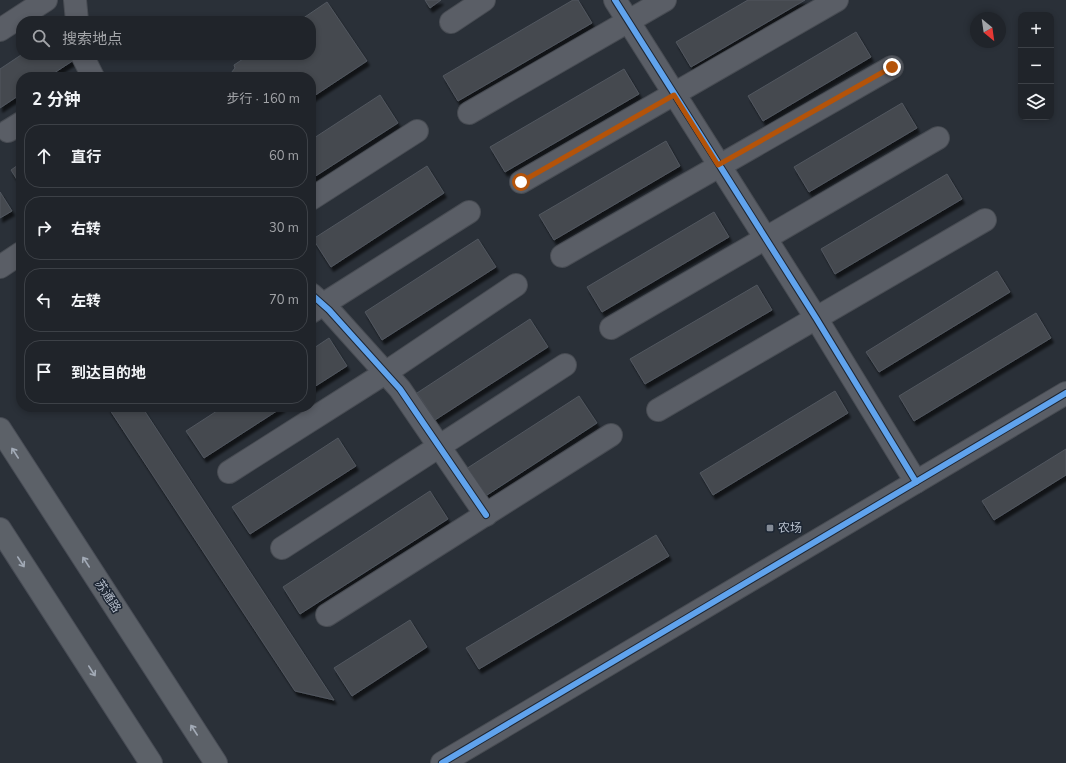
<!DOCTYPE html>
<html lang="zh">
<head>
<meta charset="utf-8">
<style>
	body { margin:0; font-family:"Nunito Sans","Noto Sans SC",sans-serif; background:#282c32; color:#f1f3f6 }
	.controls { position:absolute; right:12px; top:12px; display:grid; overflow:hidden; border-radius:8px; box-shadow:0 2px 6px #0003 }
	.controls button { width:36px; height:36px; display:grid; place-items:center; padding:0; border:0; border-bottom:1px solid #3d4147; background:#20242a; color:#f1f3f6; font:20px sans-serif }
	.compass { position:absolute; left:970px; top:12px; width:36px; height:36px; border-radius:50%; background:#20242a; box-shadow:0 2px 6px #0003; rotate:151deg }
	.stop { position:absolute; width:12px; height:12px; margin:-9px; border:3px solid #b45309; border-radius:50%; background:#fff }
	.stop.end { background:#b45309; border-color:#fff; box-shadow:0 1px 4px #0008 }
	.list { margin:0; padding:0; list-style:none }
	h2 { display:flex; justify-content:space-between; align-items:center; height:52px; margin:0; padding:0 16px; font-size:17px }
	h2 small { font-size:13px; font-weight:400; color:#a2a4a8 }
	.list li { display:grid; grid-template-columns:26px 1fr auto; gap:12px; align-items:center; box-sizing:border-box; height:64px; margin:0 8px 8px; padding:0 8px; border:1px solid #3d4147; border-radius:16px }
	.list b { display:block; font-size:15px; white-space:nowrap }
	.list em { font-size:13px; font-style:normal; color:#a2a4a8 }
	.icon { flex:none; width:22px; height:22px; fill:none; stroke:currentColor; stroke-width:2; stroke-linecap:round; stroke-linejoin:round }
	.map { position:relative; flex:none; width:1066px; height:763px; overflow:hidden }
	.search { position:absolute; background:#20242a; box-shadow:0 2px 6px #0003; left:16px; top:16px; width:300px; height:44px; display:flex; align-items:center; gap:10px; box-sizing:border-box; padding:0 14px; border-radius:16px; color:#a2a4a8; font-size:15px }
	.panel { position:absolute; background:#20242a; box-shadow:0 2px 6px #0003; left:16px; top:72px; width:300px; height:340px; border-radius:16px }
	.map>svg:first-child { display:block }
	.building { fill:#444950; stroke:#52575f; filter:url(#shadow) }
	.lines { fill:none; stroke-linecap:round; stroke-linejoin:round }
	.minor-casing { stroke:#484c53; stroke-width:24 }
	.major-casing { stroke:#484c55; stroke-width:24 }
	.minor { stroke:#5a5e66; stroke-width:22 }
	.major { stroke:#5c6168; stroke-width:22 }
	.cycleway-casing { stroke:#1d2633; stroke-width:8 }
	.cycleway { stroke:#60a3ed; stroke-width:6 }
	.oneway { stroke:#a2aab6 }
	.route { stroke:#b45309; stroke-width:5 }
	.poi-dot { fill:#848b96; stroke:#1d2633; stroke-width:1.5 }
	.labels { text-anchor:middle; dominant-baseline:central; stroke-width:3; stroke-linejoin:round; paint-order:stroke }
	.poi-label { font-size:12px; fill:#b4bcc9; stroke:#1d2633; text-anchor:start }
	.street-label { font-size:12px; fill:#b4bcc9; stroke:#1d2633 }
</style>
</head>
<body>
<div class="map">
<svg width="1066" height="763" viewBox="0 0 1066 763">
	<defs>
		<filter id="shadow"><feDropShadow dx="2.5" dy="4.5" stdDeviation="1" flood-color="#0009"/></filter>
	</defs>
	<rect width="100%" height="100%" fill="#2a3038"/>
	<g class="building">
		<path d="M425 0H441L430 8Z"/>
		<path d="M573 0H578L592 23 458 101 443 76Z"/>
		<path d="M748 0H805L691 67 676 42Z"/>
		<path d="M327 2 367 61 311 98V77H228L235 68 234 65 249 55H311V21H299Z"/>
		<path d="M856 32 871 57 763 121 748 96Z"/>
		<path d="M21 55H75L77 58 48 77H21V94L0 108V69Z"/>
		<path d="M624 69 639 94 505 172 490 147Z"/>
		<path d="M380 95 398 123 311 179V140Z"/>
		<path d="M902 103 917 128 809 192 794 167Z"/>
		<path d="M666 141 680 166 554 240 539 215Z"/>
		<path d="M21 163V186L11 170Z"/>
		<path d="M427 166 444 193 331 267 313 239Z"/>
		<path d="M947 174 962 199 835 274 821 249Z"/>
		<path d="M0 192 12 211 0 218Z"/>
		<path d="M714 212 729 237 602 312 587 287Z"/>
		<path d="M478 239 496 267 382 340 365 312Z"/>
		<path d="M997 271 1010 292 879 372 866 352Z"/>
		<path d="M757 285 772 310 645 384 630 359Z"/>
		<path d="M1036 313 1051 338 914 421 899 396Z"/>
		<path d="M530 319 548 347 435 420 417 393Z"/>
		<path d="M329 338 347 366 311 389V350Z"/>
		<path d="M835 391 848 413 713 495 700 473Z"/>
		<path d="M579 396 597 423 484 497 466 469Z"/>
		<path d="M108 407H142L334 700 295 691Z"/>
		<path d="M223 407H283L204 458 186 431Z"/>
		<path d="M338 438 356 466 250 534 232 507Z"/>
		<path d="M1066 449V475L994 520 982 501Z"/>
		<path d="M430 491 448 519 300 614 283 587Z"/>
		<path d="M656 535 669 556 479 669 466 648Z"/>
		<path d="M410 620 427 647 352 696 334 668Z"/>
	</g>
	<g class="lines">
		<g class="minor-casing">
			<g id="minor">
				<path d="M75 0 77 21"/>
				<path d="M615 0 816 318 916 482"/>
				<path d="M451 22 484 0"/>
				<path d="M0 30 46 0"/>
				<path d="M82 55 93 77"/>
				<path d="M469 113 665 0"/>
				<path d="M8 131 21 123"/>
				<path d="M521 182 837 0"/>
				<path d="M311 199 417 131"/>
				<path d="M562 256 892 67"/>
				<path d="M0 267 21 253"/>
				<path d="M311 294 329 310 400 389 486 515"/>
				<path d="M311 312 469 212"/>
				<path d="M611 328 938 138"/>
				<path d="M658 410 985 220"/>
				<path d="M229 472 385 373 516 285"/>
				<path d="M282 548 565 365"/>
				<path d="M327 615 611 435"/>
				<path d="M442 763 1066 393"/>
			</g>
		</g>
		<g class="major-casing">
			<g id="major">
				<path d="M0 429 216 763"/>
				<path d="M0 529 151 763"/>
			</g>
		</g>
		<use href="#minor" class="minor"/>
		<use href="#major" class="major"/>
		<g class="cycleway-casing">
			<g id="cycleway">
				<path d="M615 0 816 318 916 482"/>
				<path d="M311 294 329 310 400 389 486 515"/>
				<path d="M442 763 1066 393"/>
			</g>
		</g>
		<use href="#cycleway" class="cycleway"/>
	</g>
	<defs><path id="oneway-shaft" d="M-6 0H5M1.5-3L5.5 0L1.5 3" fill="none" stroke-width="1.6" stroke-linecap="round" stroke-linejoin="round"/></defs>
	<g class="oneway">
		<use href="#oneway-shaft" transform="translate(15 453) rotate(-123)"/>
		<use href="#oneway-shaft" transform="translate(21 562) rotate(57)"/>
		<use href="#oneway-shaft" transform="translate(86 562) rotate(-123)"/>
		<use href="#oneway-shaft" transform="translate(92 671) rotate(57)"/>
		<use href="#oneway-shaft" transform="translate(194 730) rotate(-123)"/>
	</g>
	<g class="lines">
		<path class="route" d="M521 182 674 95 718 165 892 67"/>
	</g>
	<rect class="poi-dot" x="766" y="524" width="8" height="8" rx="2"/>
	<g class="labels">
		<g class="poi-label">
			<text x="778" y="528">农场</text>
		</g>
		<g class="street-label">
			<text transform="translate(108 596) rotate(57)">苏通路</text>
		</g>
	</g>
</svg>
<div class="controls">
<button>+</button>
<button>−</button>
<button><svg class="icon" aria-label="layers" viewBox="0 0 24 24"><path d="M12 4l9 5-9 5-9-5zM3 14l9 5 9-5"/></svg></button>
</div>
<svg class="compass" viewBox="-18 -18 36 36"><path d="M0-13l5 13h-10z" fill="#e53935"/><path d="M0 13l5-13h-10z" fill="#a2a4a8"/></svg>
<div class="stop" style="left:521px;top:182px"></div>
<div class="stop end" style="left:892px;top:67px"></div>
<div class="search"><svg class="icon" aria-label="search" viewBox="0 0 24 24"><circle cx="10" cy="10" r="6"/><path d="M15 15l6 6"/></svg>搜索地点</div>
<section class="panel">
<h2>2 分钟<small>步行 · 160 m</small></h2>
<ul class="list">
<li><svg class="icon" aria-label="ahead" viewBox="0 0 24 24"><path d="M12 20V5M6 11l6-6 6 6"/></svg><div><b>直行</b></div><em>60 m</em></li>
<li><svg class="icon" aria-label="right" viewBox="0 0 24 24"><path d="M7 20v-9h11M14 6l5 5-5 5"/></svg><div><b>右转</b></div><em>30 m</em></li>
<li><svg class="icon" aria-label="left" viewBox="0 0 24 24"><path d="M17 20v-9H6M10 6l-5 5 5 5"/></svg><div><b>左转</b></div><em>70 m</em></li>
<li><svg class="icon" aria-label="arrive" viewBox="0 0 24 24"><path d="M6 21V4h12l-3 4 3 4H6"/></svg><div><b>到达目的地</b></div></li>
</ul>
</section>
</div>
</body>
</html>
